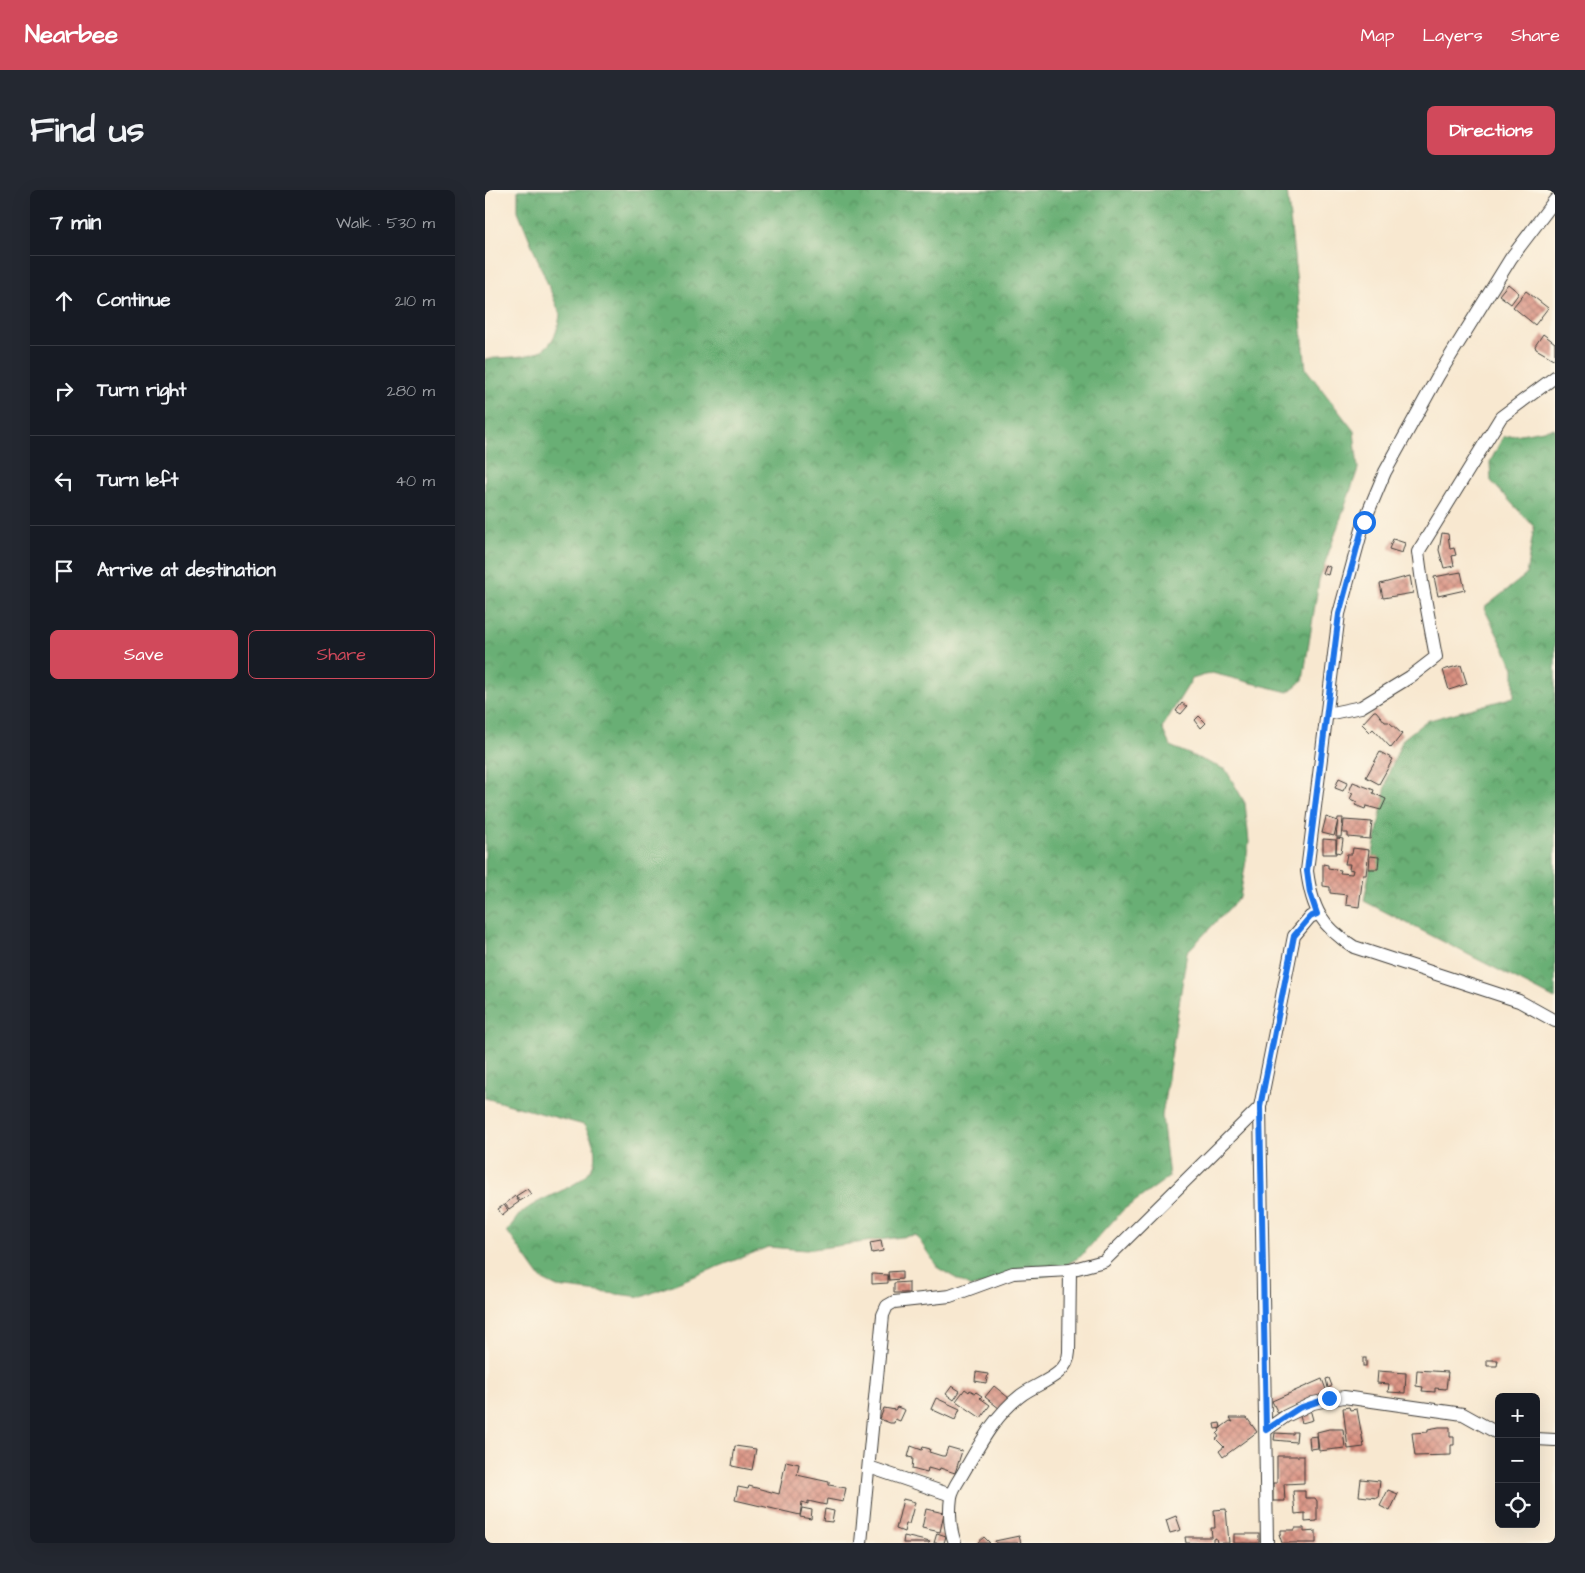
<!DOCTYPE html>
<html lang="en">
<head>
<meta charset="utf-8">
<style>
	body { margin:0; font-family:"Architects Daughter",sans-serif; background:#242831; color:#f1f3f6 }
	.controls { position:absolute; right:15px; bottom:15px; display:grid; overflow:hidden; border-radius:8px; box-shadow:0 5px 20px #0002 }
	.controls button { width:45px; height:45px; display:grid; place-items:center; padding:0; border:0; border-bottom:1px solid #363941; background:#171b24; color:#f1f3f6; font:25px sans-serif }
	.stop { position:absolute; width:15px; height:15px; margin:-11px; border:4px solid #1a73e8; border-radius:50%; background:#fff }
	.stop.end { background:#1a73e8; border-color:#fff; box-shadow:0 1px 5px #0008 }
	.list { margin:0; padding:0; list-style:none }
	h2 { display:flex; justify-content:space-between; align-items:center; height:65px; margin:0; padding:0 20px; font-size:21px }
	h2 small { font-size:16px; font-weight:400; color:#9ea1a6 }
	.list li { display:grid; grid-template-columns:32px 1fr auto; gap:15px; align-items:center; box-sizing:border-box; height:90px; padding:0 20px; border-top:1px solid #363941 }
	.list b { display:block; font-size:19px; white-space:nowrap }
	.list em { font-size:16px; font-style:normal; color:#9ea1a6 }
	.actions { display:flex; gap:10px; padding:15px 20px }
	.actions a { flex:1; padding:11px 0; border:1px solid #d1495b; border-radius:8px; text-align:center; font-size:18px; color:#d1495b }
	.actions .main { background:#d1495b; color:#fff }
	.icon { flex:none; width:28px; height:28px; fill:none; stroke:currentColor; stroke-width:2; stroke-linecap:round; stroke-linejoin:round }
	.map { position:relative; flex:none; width:1070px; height:1353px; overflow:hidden; border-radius:8px }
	header { display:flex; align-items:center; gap:30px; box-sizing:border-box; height:70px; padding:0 25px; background:#d1495b; color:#fff }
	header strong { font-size:24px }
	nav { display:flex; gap:28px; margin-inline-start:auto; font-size:18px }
	.intro { display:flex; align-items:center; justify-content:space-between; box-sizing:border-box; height:120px; padding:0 30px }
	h1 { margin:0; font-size:35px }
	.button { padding:12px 22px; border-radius:8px; background:#d1495b; color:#fff; font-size:18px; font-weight:700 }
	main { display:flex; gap:30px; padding:0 30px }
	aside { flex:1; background:#171b24; border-radius:8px; box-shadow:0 5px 20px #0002 }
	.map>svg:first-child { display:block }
	.forest { fill:url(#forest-crowns); stroke:#426648 }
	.building { fill:url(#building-cross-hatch) }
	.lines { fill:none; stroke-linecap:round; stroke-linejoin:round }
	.minor-casing { stroke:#3d3b37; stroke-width:14 }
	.minor { stroke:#fff; stroke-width:12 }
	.route { stroke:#1a73e8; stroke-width:6 }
</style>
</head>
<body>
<header>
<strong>Nearbee</strong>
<nav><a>Map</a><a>Layers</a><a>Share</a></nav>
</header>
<div class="intro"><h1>Find us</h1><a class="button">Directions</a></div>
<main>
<aside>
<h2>7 min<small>Walk · 530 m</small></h2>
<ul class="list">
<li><svg class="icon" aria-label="ahead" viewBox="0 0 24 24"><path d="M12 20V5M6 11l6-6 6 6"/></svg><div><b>Continue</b></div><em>210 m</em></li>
<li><svg class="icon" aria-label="right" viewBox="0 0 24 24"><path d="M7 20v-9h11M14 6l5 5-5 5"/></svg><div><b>Turn right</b></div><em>280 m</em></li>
<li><svg class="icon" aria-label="left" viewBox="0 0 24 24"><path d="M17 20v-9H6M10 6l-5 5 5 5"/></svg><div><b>Turn left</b></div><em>40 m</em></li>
<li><svg class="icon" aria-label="arrive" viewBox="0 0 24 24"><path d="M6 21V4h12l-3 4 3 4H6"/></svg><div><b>Arrive at destination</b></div></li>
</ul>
<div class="actions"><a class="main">Save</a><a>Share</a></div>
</aside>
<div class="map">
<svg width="1070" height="1353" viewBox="0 0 1070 1353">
	<defs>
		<pattern id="forest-crowns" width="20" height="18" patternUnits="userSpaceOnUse" patternTransform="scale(1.25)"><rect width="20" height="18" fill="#69af74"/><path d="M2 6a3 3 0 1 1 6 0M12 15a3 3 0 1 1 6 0" fill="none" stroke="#568e5e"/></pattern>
		<pattern id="building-cross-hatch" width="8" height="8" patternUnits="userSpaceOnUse" patternTransform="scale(1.25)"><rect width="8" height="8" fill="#da9282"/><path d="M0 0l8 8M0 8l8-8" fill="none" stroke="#b0766a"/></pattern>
	</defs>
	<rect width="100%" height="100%" fill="#fcf5e5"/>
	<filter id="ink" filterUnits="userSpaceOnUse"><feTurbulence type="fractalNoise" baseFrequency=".02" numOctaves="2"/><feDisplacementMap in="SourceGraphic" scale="10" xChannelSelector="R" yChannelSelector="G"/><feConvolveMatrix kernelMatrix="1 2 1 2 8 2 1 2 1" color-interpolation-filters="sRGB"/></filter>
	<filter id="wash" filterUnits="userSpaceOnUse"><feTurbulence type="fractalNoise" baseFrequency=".0096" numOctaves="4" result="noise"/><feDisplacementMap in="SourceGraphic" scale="20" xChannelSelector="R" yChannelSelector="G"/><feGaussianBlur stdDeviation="1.12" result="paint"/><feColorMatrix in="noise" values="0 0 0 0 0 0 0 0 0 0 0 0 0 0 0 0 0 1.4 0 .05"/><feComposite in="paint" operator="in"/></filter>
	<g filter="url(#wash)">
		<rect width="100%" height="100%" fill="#f8e8d0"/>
		<g class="forest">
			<path d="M33 0H802L821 179 869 241 873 279 834 390 818 490 803 502 727 483 707 489 677 538 685 556 741 580 760 613 764 652 755 707 702 762 677 926 684 987 638 1020 596 1066 564 1085 486 1097 453 1078 431 1045 321 1060 283 1057 157 1107 72 1097 56 1089 22 1041C26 1036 30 1030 34 1025 65 996 137 996 99 935L0 908V169C39 165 70 172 75 124L33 21Z"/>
			<path d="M1070 238V809L879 711 903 585 918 549 941 531 1029 507V478L999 418 1041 385 1049 337 1006 291 1005 272 1018 247Z"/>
		</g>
		<g id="blocks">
			<g class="building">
				<path d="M1023 94 1034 103 1026 114 1014 105Z"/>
				<path d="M1041 101 1063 118 1050 135 1028 117Z"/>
				<path d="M1058 144 1070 153V170L1051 159 1050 156Z"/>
				<path d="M957 343 963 344 965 359 969 358 971 365 967 366 969 376 959 378 954 360Z"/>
				<path d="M908 349 920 353 917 363 904 359Z"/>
				<path d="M840 375 845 377 843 385 837 383Z"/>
				<path d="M976 382 980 400 953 406 949 387Z"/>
				<path d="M925 386 928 403 898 408 895 394Z"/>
				<path d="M976 475 982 494 964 500 958 480Z"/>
				<path d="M697 513 702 517 696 524 691 521Z"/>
				<path d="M889 521H891L900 532H904L917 544 906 558 888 539 885 542 877 534Z"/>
				<path d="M714 526 721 533 716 538 710 530Z"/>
				<path d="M895 562 908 569 894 594 881 587Z"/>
				<path d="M854 588 863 592 858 601 850 598Z"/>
				<path d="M868 592 889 600 888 603 901 609 896 620 881 616 880 619 870 615 872 612 865 609 868 603 864 602Z"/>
				<path d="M841 627 853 631 849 646 837 643Z"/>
				<path d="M853 628H858L856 647H851Z"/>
				<path d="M859 630 887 632 885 649 863 647V643H858Z"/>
				<path d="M852 648 858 649 856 663 851 662Z"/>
				<path d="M838 649 851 650V664H838Z"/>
				<path d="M868 658 884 660 881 685H878L874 717 861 715 862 705 845 703V697L838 696V674L843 675V678L856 680 855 683 867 684 868 680 864 679 865 674H860L862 664H867Z"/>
				<path d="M885 666 894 667 893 679H884Z"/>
				<path d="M42 999 46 1004 35 1011 31 1006Z"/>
				<path d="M30 1006 34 1012 24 1019 20 1014Z"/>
				<path d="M19 1015 23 1020 17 1025 13 1019Z"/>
				<path d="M396 1051 398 1061 387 1063 385 1053Z"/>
				<path d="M417 1081V1089L404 1090 403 1082Z"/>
				<path d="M387 1084 403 1085V1093L387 1094Z"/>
				<path d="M424 1092V1103H409V1093Z"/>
				<rect x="878" y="1168" width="3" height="8"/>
				<path d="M1002 1170H1013L1012 1176H1002Z"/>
				<path d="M932 1180 963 1182 961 1199 950 1198V1202L937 1201 938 1197 931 1196Z"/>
				<path d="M893 1181 921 1183 920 1203 903 1202 904 1194 892 1193Z"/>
				<path d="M491 1182 503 1184 501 1193 490 1191Z"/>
				<path d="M844 1188 847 1196 843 1198 841 1189Z"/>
				<path d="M837 1189 842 1202 793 1223 787 1211Z"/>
				<path d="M467 1196 475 1201 469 1210 461 1204Z"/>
				<path d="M509 1196 524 1208 515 1219 500 1207Z"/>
				<path d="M480 1199 484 1202 485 1200 490 1203 491 1202 497 1206 495 1208 505 1215 496 1228 471 1211Z"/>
				<path d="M451 1208 475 1219 470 1230 446 1219Z"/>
				<path d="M412 1217 420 1220 415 1231 410 1229 409 1233H405L395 1229 399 1218 410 1220Z"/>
				<path d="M864 1217 865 1220 872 1219 879 1257 863 1259 858 1218Z"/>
				<path d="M825 1219 828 1230 817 1233 814 1223Z"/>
				<path d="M745 1228H762L772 1242 738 1267 734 1261 739 1257 731 1249 734 1247 732 1244 735 1241 734 1239 745 1231 748 1232Z"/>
				<path d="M735 1233 736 1238 730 1239 729 1234Z"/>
				<path d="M954 1237H965V1247H969V1255H966V1265L930 1266 927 1243 943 1242V1239Z"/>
				<path d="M844 1239H858L860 1258 834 1261 832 1242Z"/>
				<path d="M808 1242H812L811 1252 789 1250 790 1243 808 1244Z"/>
				<path d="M832 1246 833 1258 825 1259 824 1247Z"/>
				<path d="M250 1256 271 1259 267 1280 247 1276Z"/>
				<path d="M426 1256 437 1260 438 1257 445 1259 444 1262 457 1266H460L463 1257 477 1261 470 1283 455 1278 454 1281 443 1278 442 1283 427 1279 428 1268 423 1267Z"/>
				<path d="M792 1266H819V1293L799 1294 800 1311H788V1293H792Z"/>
				<path d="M301 1271 314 1274 312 1285 344 1292V1295L361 1298 358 1312 342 1309 341 1315 323 1311V1314L317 1312 315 1325 250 1310 253 1297 263 1299 264 1296 294 1304Z"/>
				<path d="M876 1289 895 1291 893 1308 874 1306Z"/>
				<path d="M903 1300 913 1304 905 1321 895 1316Z"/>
				<path d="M808 1301H820V1308H830L832 1311V1331L820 1332V1323L810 1324Z"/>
				<path d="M418 1309 430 1312 424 1334H421L419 1342 411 1339Z"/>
				<path d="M317 1318 327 1320 326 1329 315 1327Z"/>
				<path d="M340 1319 349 1321 347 1332 338 1331Z"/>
				<path d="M441 1319 459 1323 455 1342 437 1338Z"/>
				<path d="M741 1319 744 1353H732L731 1348 728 1349V1353H701L700 1347H727L726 1338H730L729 1320Z"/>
				<path d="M691 1326 696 1340 685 1343 681 1330Z"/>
				<path d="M810 1338H819V1342L831 1341V1353H797L794 1344H796V1340H810Z"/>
				<path d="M452 1343 461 1346 459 1353H449Z"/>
				<rect x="749" y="1344" width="25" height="9"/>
				<path d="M419 1346 445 1352 444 1353H418Z"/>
				<path d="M534 1346 536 1353H511L510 1351Z"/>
				<path d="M499 1347 505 1353H492Z"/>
			</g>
		</g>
	</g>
	<g filter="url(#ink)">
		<use href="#blocks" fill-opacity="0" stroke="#3d3b37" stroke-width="1"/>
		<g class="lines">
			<g class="minor-casing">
				<g id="minor">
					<path d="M1070 10 1026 68 953 186 900 282 879 332 854 424 822 681C827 719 836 736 869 757L1034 811 1070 831"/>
					<path d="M842 524 876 517 925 487 951 467 937 392 933 362 1016 227 1070 187"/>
					<path d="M781 1240 801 1226 828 1213 859 1207 978 1224 1014 1244"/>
					<path d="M1051 1249 1070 1250"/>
					<path d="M384 1277 466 1305"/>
					<path d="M376 1353 398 1125 402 1116 409 1112 465 1106 528 1083 585 1080 619 1071 775 917"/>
					<path d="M470 1353C465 1339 464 1322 466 1307 467 1299 474 1290 478 1283 494 1256 509 1226 535 1206 551 1193 583 1187 584 1162L585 1080"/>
					<path d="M782 1353 775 917 809 746 825 727 832 724"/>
				</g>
			</g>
			<use href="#minor" class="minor"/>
		</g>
	</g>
	<g class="lines" filter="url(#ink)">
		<path class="route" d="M844 1208 814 1218 781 1240 775 917 809 746 825 727 832 724 825 703 822 681 854 424 879 332"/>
	</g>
</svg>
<div class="controls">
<button>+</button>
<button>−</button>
<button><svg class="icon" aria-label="locate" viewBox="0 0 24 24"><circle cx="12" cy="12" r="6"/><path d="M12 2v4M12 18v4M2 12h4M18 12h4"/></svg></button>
</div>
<div class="stop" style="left:879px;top:332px"></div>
<div class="stop end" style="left:844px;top:1208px"></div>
</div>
</main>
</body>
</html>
